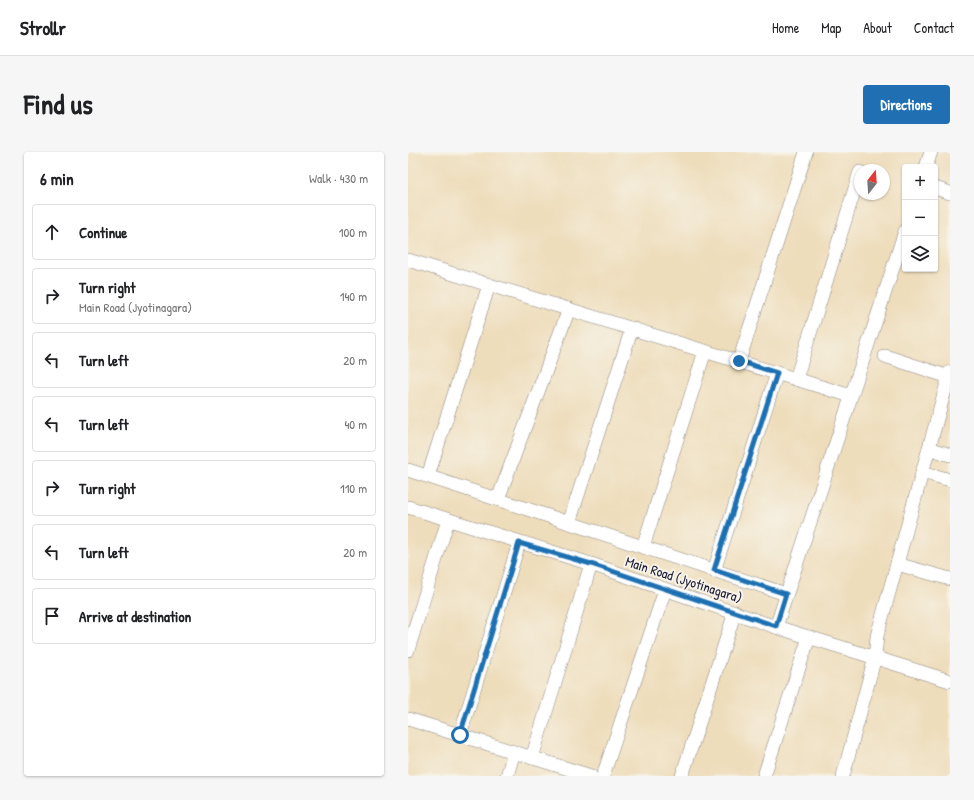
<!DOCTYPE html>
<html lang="en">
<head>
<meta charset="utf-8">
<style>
	body { margin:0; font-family:"Patrick Hand",sans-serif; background:#f6f6f6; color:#202124 }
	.controls { position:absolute; right:12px; top:12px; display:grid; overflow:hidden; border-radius:4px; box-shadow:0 1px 3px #0004 }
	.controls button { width:36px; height:36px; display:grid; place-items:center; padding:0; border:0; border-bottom:1px solid #e0e0e0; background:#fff; color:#202124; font:20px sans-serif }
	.compass { position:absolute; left:446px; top:12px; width:36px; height:36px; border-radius:50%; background:#fff; box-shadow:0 1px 3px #0004; rotate:17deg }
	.stop { position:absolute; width:12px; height:12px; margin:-9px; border:3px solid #1f6fb2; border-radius:50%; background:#fff }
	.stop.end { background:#1f6fb2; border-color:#fff; box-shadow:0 1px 4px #0008 }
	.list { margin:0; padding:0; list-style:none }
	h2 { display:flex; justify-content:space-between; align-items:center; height:52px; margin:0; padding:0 16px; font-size:17px }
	h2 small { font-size:13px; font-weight:400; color:#757577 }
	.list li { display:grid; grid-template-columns:26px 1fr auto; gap:12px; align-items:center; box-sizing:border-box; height:56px; margin:0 8px 8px; padding:0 8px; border:1px solid #e0e0e0; border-radius:4px }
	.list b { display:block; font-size:15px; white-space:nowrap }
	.list p { margin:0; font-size:13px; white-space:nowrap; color:#757577 }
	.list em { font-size:13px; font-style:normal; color:#757577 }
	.icon { flex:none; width:22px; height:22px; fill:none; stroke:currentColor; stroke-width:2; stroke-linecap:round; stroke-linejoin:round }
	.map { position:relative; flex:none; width:542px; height:624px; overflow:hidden; border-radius:4px }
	header { display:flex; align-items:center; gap:24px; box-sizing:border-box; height:56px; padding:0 20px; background:#fff; border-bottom:1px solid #e0e0e0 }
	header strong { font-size:19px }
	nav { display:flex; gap:22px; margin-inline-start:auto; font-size:14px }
	.intro { display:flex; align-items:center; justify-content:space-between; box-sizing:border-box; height:96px; padding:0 24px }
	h1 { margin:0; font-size:28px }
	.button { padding:10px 18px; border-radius:4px; background:#1f6fb2; color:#fff; font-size:14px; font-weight:700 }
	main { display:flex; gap:24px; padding:0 24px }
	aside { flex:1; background:#fff; border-radius:4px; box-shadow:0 1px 3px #0004 }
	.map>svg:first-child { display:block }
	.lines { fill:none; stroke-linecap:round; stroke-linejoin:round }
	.minor-casing { stroke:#88807b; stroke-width:14 }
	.minor { stroke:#fff; stroke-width:13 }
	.route { stroke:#1f6fb2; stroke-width:5 }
	.labels { text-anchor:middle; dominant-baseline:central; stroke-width:4; stroke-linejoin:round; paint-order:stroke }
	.street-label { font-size:14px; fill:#22223b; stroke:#f7f3e8 }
</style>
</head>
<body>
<header>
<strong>Strollr</strong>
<nav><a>Home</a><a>Map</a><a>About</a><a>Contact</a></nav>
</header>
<div class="intro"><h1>Find us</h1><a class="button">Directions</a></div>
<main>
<aside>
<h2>6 min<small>Walk · 430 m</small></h2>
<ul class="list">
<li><svg class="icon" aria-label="ahead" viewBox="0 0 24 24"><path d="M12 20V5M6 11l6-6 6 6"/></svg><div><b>Continue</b></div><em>100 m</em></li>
<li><svg class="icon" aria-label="right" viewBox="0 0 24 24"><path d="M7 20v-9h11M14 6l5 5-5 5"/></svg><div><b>Turn right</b><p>Main Road (Jyotinagara)</p></div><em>140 m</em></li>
<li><svg class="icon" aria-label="left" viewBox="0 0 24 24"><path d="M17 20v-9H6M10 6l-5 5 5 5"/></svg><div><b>Turn left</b></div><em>20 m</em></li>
<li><svg class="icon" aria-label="left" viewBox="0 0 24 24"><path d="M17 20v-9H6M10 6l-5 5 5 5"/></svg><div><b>Turn left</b></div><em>40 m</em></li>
<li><svg class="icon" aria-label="right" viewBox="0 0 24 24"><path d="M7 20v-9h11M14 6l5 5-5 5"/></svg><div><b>Turn right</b></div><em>110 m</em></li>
<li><svg class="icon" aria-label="left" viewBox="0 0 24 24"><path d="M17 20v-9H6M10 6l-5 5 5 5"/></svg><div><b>Turn left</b></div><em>20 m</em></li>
<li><svg class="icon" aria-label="arrive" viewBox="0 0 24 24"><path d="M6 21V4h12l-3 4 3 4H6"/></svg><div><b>Arrive at destination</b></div></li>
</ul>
</aside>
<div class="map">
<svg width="542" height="624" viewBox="0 0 542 624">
	<rect width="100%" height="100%" fill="#f7f3e8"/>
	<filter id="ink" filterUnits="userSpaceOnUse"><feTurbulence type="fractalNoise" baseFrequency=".025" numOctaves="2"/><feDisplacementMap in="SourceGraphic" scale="8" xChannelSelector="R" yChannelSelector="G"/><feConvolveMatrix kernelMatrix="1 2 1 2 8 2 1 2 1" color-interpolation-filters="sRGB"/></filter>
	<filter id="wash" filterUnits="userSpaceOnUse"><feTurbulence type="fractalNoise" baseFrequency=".012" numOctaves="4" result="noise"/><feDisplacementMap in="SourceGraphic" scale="16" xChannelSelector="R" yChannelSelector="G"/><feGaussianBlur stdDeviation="0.9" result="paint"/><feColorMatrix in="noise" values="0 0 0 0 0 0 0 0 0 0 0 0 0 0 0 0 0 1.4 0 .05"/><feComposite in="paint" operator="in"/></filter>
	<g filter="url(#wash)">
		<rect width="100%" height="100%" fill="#edb"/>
	</g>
	<g filter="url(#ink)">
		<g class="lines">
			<g class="minor-casing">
				<g id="minor">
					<path d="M518 15 523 0"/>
					<path d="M527 36 542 41"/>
					<path d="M0 108 443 244"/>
					<path d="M477 204 541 225"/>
					<path d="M331 209 398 0"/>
					<path d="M388 227 452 20"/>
					<path d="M521 296 542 303"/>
					<path d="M0 318 378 442"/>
					<path d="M514 320 542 328"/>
					<path d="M20 324 81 133"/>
					<path d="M90 347 161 157"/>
					<path d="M0 355 183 412 368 475 542 529"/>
					<path d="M161 371 224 176"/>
					<path d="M235 395 297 199"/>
					<path d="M489 412 542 427"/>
					<path d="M306 419 369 221"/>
					<path d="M368 475 497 79"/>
					<path d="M0 498 40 368"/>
					<path d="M0 567 183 624"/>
					<path d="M52 583 111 391"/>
					<path d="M124 606 183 412"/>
					<path d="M99 624 106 600"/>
					<path d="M195 624 257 438"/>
					<path d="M274 624 327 460"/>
					<path d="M356 624 401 485"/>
					<path d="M435 624 467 505 469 484 542 220"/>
				</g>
			</g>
			<use href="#minor" class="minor"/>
		</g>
	</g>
	<g class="lines" filter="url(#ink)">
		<path class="route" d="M52 583 111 391 183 412 368 474 378 442 306 418 369 221 331 209"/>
	</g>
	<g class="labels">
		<g class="street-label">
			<text transform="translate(276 427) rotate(18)">Main Road (Jyotinagara)</text>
		</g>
	</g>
</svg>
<div class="controls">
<button>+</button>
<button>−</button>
<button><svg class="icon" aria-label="layers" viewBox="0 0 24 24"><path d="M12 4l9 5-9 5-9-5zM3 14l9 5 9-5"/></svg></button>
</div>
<svg class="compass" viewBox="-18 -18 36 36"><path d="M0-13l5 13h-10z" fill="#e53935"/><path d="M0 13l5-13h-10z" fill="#757577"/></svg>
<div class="stop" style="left:52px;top:583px"></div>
<div class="stop end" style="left:331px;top:209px"></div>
</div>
</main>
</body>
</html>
